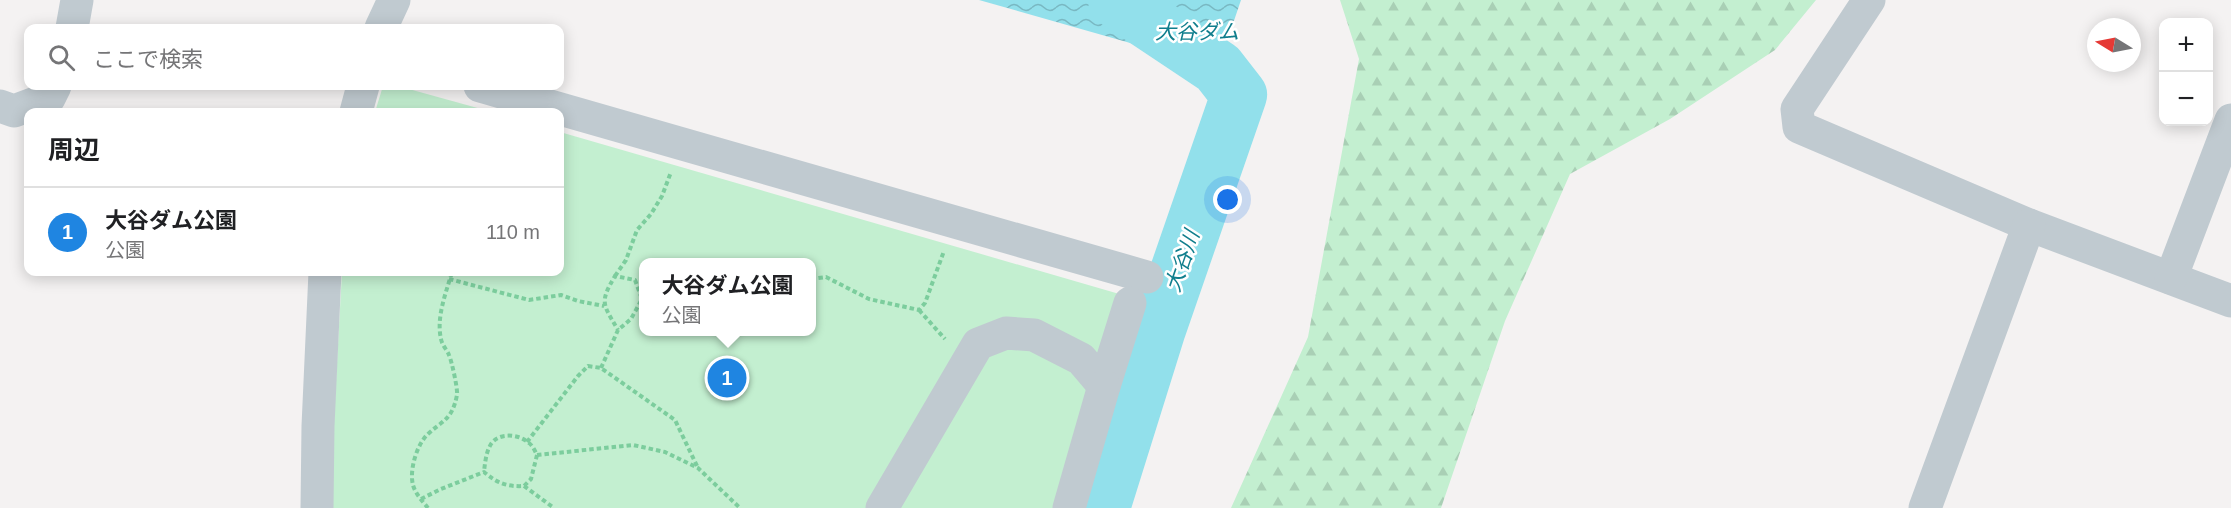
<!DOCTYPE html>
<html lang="ja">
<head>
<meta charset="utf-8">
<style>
	body { margin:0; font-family:Arial,"Noto Sans JP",sans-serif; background:#f6f6f6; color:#202124 }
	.controls { position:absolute; right:18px; top:18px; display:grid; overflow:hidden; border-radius:12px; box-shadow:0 3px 15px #0003 }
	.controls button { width:54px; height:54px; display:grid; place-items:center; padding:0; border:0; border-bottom:2px solid #e0e0e0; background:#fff; color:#202124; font:30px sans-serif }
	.compass { position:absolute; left:2087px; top:18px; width:54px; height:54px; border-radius:50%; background:#fff; box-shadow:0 3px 15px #0003; rotate:280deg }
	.you { position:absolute; left:1228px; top:200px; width:21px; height:21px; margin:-15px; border:4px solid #fff; border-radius:50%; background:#1a73e8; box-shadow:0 0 0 9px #1a73e833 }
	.badge { display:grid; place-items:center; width:39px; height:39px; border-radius:50%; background:#1f85e1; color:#fff; font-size:20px; font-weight:700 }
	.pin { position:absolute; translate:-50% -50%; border:3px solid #fff; box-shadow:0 2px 6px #0006 }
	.popup { position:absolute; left:639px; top:258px; width:177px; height:78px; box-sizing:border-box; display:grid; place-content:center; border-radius:12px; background:#fff; filter:drop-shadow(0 2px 4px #0005); font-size:20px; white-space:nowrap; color:#757577 }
	.popup b { font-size:22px; color:#202124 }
	.popup::after { content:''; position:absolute; left:50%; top:100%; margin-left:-12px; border:12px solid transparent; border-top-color:#fff }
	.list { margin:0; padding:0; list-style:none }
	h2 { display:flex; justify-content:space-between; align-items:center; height:78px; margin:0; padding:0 24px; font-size:26px }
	h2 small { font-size:20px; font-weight:400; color:#757577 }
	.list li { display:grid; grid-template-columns:39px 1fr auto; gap:18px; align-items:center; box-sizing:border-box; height:90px; padding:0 24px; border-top:2px solid #e0e0e0 }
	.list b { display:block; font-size:22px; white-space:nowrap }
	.list p { margin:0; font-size:20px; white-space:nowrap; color:#757577 }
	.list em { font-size:20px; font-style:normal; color:#757577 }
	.icon { flex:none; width:33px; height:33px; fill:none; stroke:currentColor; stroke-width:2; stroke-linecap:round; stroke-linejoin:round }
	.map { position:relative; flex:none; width:2231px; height:508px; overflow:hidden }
	.search { position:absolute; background:#fff; box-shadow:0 3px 15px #0003; left:24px; top:24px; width:540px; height:66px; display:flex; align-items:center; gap:15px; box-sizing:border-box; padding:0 21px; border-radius:12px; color:#757577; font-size:22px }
	.panel { position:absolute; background:#fff; box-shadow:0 3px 15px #0003; left:24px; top:108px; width:540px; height:168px; border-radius:12px }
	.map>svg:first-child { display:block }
	.forest { fill:url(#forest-firs) }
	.park { fill:#c3efd0; fill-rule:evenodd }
	.water { fill:url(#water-waves) }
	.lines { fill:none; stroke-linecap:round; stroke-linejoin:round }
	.river { stroke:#92e0eb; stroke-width:56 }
	.path { stroke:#7ccd9d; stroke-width:4; stroke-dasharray:4.5 3; stroke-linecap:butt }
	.minor { stroke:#c0cad0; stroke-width:33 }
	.labels { text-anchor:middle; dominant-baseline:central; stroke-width:5; stroke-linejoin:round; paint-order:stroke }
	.water-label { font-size:21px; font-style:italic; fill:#107e8d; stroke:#fff }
</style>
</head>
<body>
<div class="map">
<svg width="2231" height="508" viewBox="0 0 2231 508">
	<defs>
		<pattern id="forest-firs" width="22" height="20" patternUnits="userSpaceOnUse" patternTransform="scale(1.5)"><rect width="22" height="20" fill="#c3efd0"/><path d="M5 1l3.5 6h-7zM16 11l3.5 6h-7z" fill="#a9cfb5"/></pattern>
		<pattern id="water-waves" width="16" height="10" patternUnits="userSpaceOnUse" patternTransform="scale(1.5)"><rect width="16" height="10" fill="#92e0eb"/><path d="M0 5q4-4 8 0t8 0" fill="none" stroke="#79b8c2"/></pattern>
	</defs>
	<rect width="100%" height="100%" fill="#f4f2f2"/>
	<path class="forest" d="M1340 0H1816L1775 50 1670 119 1570 174 1505 321 1441 508H1231L1308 337 1359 59Z"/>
	<g class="park">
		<path d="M383 86H398L492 112H375Z"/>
		<path d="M560 132 1140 300 1079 508H329L342 272H560ZM643 262H811V332H643Z"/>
	</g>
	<path class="water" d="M979 0H1241L1218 68Z"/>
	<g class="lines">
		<path class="river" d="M1102 508 1158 329 1239 95 1218 68 1116 0"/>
		<g class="path">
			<path d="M615 276 626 260 637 230 651 214 662 196 671 172"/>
			<path d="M449 279 529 300 561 295 578 301 604 306"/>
			<path d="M811 279 826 277 869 299 919 310 925 303 944 251"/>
			<path d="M919 310 945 339"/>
			<path d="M601 368 618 330 631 319 642 299 635 280 615 276C599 303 603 304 618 330"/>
			<path d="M527 442 578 376 588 366 601 368 675 420 698 468"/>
			<path d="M537 455 633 445 665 452 698 468 740 508"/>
			<path d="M524 486 554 508"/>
			<path d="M421 499 441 489 484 472C497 483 507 487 524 486L531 479 537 455C535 451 533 446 529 443 519 434 499 432 491 444 486 452 485 463 484 472"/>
			<path d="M428 508C423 502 415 493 413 485 409 470 417 444 428 434 443 420 452 420 457 395 458 390 452 362 449 355 447 350 442 345 441 339 436 317 446 293 452 272"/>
		</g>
		<g class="minor">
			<path d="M1869 0 1797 109 1799 127 2029 225 2231 301"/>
			<path d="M72 28 77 0"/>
			<path d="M381 28 394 0"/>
			<path d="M480 86 1147 277"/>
			<path d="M0 106 14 111 49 98 55 86"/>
			<path d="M356 112 363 86"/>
			<path d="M2171 278 2231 120"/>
			<path d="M317 508 318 426 325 272"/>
			<path d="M882 508 978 344 1006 333 1034 335 1081 359 1104 386 1130 303"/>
			<path d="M1069 508 1104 386"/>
			<path d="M1925 508 2029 225"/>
		</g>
	</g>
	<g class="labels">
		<g class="water-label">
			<text x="1197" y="31">大谷ダム</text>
			<text transform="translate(1182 261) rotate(-71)">大谷川</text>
		</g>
	</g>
</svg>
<div class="controls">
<button>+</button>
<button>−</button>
</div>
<svg class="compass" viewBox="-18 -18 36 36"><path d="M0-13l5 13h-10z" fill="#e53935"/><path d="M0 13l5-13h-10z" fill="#757577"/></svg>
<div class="you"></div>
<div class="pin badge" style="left:727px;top:378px">1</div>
<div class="popup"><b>大谷ダム公園</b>公園</div>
<div class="search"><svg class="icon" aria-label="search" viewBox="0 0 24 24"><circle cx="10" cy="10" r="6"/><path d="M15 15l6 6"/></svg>ここで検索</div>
<section class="panel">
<h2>周辺<small></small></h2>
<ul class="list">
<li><span class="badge">1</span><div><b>大谷ダム公園</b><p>公園</p></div><em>110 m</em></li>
</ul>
</section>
</div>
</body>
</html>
